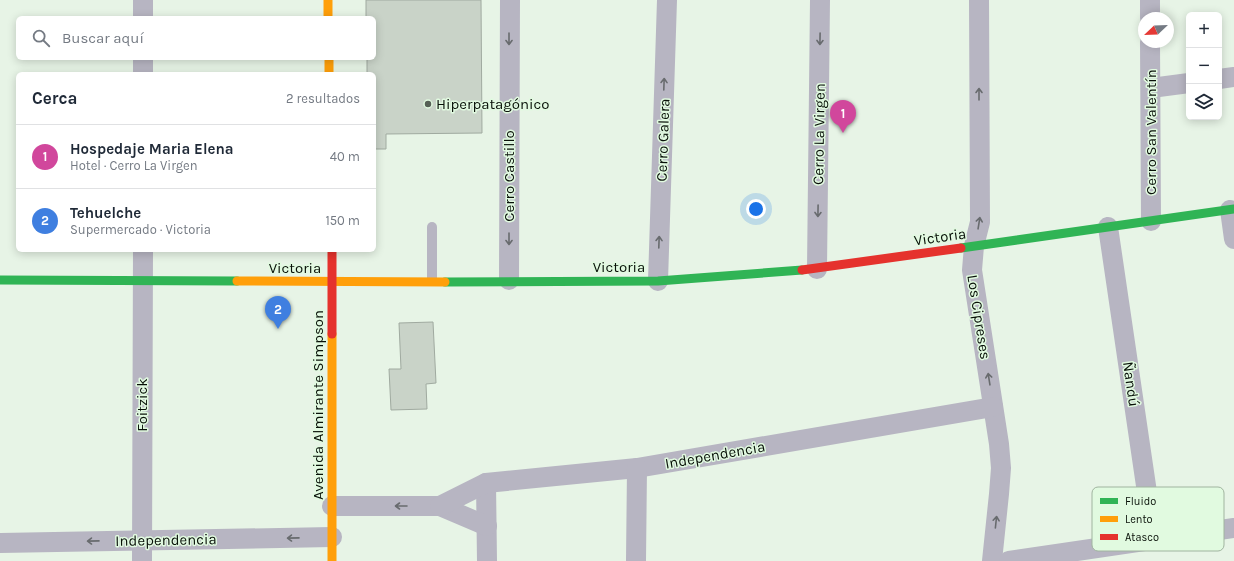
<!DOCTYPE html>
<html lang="es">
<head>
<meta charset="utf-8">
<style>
	body { margin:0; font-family:Karla,sans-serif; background:#f6f6f7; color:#1f2937 }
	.controls { position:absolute; right:12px; top:12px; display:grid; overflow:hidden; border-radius:6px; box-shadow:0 2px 10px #0003 }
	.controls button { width:36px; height:36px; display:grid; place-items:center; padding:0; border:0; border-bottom:1px solid #e0e1e3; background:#fff; color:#1f2937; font:20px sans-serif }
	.compass { position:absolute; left:1138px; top:12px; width:36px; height:36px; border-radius:50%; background:#fff; box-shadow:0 2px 10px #0003; rotate:247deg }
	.you { position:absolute; left:756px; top:209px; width:14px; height:14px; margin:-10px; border:3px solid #fff; border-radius:50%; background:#1a73e8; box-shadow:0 0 0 6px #1a73e833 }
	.badge { display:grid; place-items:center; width:26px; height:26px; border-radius:50%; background:#566056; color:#fff; font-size:13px; font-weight:700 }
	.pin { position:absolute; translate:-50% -33px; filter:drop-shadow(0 1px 2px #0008) }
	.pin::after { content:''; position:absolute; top:21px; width:14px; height:12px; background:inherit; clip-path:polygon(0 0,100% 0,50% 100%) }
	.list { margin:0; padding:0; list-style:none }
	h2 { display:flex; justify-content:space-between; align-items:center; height:52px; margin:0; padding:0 16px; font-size:17px }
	h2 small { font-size:13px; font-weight:400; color:#747a83 }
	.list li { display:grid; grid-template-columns:26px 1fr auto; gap:12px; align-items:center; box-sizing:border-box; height:64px; padding:0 16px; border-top:1px solid #e0e1e3 }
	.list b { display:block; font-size:15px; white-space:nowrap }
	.list p { margin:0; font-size:13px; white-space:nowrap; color:#747a83 }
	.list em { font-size:13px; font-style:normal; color:#747a83 }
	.icon { flex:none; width:22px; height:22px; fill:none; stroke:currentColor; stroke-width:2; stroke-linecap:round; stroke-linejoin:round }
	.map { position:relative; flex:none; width:1234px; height:561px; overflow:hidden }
	.search { position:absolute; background:#fff; box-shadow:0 2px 10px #0003; left:16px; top:16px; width:360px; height:44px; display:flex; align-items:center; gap:10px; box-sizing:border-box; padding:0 14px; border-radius:6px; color:#747a83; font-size:15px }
	.panel { position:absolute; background:#fff; box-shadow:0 2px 10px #0003; left:16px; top:72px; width:360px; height:180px; border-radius:6px }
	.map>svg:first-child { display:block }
	.building { fill:#c9d3c8; stroke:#a0aaa0 }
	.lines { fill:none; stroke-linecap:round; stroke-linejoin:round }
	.lane { stroke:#b7b5c2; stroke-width:10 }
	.street { stroke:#b7b5c2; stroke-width:20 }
	.fast { stroke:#30b455; stroke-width:9 }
	.slow { stroke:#ff9f0a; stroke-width:9 }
	.jam { stroke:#e5322d; stroke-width:9 }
	.oneway { stroke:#686b6e }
	.poi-dot { fill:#566056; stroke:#e1fae0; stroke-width:1.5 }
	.labels { text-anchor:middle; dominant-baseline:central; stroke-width:3; stroke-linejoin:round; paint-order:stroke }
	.poi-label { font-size:15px; fill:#081008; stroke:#e1fae0; text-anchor:start }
	.street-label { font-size:15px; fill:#081008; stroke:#e1fae0 }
	.key { fill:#e1fae0; stroke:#a0b49f; stroke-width:1 }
	.key-label { font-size:11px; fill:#081008 }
</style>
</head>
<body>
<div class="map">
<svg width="1234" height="561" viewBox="0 0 1234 561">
	<rect width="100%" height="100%" fill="#e7f4e6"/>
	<g class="building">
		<path d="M366 0H481L482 133 386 134V149H374V74H367V58H374V18H366Z"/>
		<path d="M433 322 436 383 426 384 427 409 391 410 389 369H401L399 323Z"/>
	</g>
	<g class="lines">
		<path class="lane" d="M432 281V227"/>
		<g class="street">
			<path d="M979 0 980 222 974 246 972 270 999 444 1001 468 999 494 992 561"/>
			<path d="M1150 0V18"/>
			<path d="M143 18V0"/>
			<path d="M1150 42 1151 221"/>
			<path d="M143 74V58"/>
			<path d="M1219 79 1234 77"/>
			<path d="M1151 88 1189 83"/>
			<path d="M1230 210 1234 239"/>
			<path d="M1108 227 1154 540"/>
			<path d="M817 269 820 0"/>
			<path d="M509 280 510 0"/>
			<path d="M658 281 667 0"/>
			<path d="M486 483 487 561"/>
			<path d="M332 506H440L487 526"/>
			<path d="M440 506 486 483 637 468 993 407"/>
			<path d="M0 543 332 537"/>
			<path d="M142 561 143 250"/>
			<path d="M636 561 637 468"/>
			<path d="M1009 561 1234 528"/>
		</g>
		<g class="fast">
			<path d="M961 248 1234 209"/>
			<path d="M0 280 237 281"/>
			<path d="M445 282 658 281 802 270"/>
		</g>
		<g class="slow">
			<path d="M328 0V18"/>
			<path d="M329 58V74"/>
			<path d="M237 281 445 282"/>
			<path d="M332 334V561"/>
		</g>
		<g class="jam">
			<path d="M332 250V334"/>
			<path d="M802 270 961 248"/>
		</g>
	</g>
	<defs><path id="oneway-shaft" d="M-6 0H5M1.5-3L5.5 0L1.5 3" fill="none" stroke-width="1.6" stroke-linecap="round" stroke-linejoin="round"/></defs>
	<g class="oneway">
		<use href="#oneway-shaft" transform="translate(509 39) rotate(90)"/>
		<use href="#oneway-shaft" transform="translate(820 39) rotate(91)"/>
		<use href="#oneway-shaft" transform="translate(664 84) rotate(-88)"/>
		<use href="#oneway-shaft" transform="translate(979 94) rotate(-90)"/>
		<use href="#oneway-shaft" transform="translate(818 211) rotate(91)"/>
		<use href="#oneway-shaft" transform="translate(979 223) rotate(-81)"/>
		<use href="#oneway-shaft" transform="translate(509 239) rotate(90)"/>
		<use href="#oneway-shaft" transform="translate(659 242) rotate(-88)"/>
		<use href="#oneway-shaft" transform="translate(989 379) rotate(-99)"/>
		<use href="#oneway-shaft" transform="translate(401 506) rotate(-180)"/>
		<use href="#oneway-shaft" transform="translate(996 522) rotate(-84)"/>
		<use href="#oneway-shaft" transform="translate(293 538) rotate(179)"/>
		<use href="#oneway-shaft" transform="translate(93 541) rotate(179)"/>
	</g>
	<circle class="poi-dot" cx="428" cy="104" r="4"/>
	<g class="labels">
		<g class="poi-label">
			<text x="436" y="104">Hiperpatagónico</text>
		</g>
		<g class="street-label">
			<text transform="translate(1151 132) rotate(-90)">Cerro San Valentín</text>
			<text transform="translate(819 134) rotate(-89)">Cerro La Virgen</text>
			<text transform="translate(663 140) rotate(-88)">Cerro Galera</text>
			<text transform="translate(509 176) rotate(-90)">Cerro Castillo</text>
			<text transform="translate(940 237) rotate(-8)">Victoria</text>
			<text x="619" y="267">Victoria</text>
			<text x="295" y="268">Victoria</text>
			<text transform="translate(979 317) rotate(81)">Los Cipreses</text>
			<text transform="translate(1131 384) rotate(82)">Ñandú</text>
			<text transform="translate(142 405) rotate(-90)">Foitzick</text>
			<text transform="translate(318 405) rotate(-90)">Avenida Almirante Simpson</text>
			<text transform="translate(715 455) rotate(-10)">Independencia</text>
			<text transform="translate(166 540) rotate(-1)">Independencia</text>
		</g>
	</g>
	<rect x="1092" y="487" width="132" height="64" rx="6" class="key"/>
	<rect x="1100" y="498" width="18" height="6" fill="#30b455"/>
	<rect x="1100" y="516" width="18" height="6" fill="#ff9f0a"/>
	<rect x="1100" y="534" width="18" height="6" fill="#e5322d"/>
	<g class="key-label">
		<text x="1125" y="505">Fluido</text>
		<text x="1125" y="523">Lento</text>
		<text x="1125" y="541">Atasco</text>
	</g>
</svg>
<div class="controls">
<button>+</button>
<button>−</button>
<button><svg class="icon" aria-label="layers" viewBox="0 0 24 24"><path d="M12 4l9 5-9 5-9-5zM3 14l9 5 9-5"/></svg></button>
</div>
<svg class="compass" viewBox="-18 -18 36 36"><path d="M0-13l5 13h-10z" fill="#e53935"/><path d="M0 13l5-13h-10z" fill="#747a83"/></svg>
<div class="you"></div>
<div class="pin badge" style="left:843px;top:133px;background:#d1479c">1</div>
<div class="pin badge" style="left:278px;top:329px;background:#3f7fe0">2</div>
<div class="search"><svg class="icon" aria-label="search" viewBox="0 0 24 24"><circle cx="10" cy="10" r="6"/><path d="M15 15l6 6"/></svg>Buscar aquí</div>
<section class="panel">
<h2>Cerca<small>2 resultados</small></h2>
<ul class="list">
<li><span class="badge" style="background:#d1479c">1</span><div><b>Hospedaje Maria Elena</b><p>Hotel · Cerro La Virgen</p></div><em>40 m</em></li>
<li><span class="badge" style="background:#3f7fe0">2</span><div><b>Tehuelche</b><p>Supermercado · Victoria</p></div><em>150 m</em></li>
</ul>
</section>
</div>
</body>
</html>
